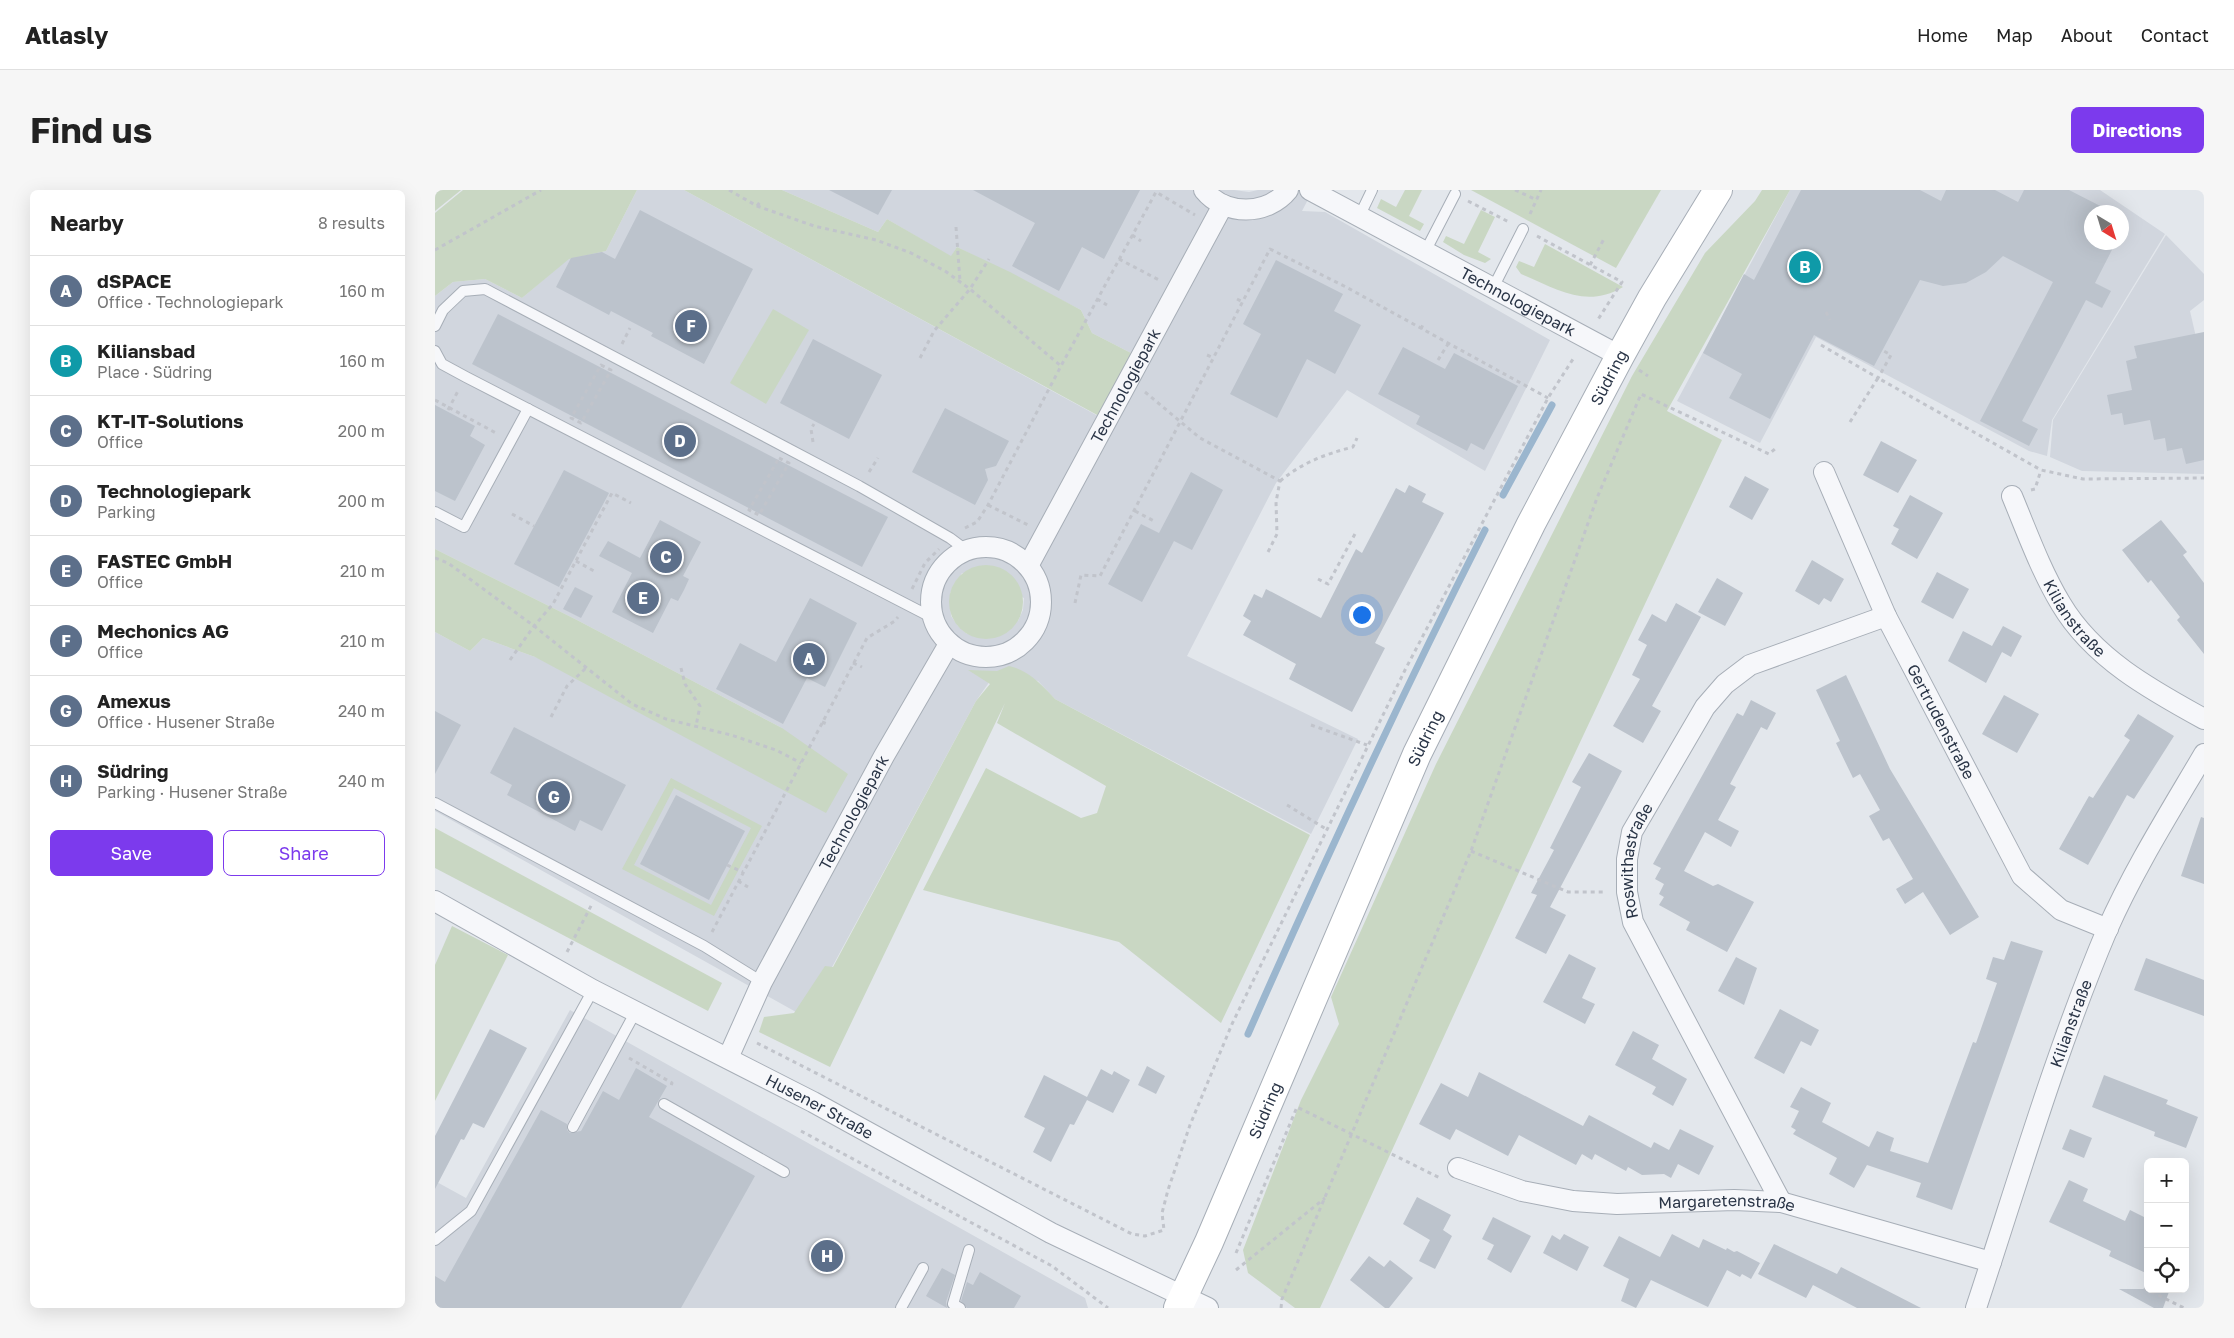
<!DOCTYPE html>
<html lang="en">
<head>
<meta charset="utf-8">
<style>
	body { margin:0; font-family:"Golos Text",sans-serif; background:#f6f6f6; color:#222 }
	.controls { position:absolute; right:15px; bottom:15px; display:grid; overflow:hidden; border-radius:8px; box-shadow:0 5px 20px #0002 }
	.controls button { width:45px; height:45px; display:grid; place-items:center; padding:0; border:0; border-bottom:1px solid #e0e0e0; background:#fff; color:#222; font:25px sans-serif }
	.compass { position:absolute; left:1649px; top:15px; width:45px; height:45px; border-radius:50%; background:#fff; box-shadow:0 5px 20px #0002; rotate:142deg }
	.you { position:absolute; left:926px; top:424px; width:18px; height:18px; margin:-12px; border:4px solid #fff; border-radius:50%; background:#1a73e8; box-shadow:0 0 0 8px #1a73e833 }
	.badge { display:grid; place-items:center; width:32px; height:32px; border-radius:50%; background:#7c3aed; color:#fff; font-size:16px; font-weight:700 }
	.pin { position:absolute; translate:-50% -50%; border:2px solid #fff; box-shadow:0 1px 5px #0006 }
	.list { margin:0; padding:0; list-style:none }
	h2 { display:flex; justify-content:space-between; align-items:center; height:65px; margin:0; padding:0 20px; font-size:21px }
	h2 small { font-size:16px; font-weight:400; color:#767676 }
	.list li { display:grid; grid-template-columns:32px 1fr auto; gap:15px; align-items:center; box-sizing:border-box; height:70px; padding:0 20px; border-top:1px solid #e0e0e0 }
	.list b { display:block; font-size:19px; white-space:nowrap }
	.list p { margin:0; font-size:16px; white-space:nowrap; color:#767676 }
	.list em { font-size:16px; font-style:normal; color:#767676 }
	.actions { display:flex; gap:10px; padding:15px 20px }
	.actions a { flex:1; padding:11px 0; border:1px solid #7c3aed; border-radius:8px; text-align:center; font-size:18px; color:#7c3aed }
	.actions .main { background:#7c3aed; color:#fff }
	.icon { flex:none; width:28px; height:28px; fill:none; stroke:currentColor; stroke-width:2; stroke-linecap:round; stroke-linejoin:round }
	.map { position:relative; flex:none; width:1769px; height:1118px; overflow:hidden; border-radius:8px }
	header { display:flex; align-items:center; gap:30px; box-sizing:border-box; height:70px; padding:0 25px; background:#fff; border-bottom:1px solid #e0e0e0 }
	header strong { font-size:24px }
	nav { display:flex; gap:28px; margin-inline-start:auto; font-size:18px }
	.intro { display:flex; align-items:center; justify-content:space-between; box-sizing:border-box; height:120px; padding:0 30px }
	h1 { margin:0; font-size:35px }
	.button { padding:12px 22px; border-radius:8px; background:#7c3aed; color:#fff; font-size:18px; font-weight:700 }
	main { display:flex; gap:30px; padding:0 30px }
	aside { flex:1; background:#fff; border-radius:8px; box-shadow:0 5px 20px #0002 }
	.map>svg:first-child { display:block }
	.built { fill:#d1d6de; fill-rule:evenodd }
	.green { fill:#c9d7c3; fill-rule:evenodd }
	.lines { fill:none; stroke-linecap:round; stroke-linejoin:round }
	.stream { stroke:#9bb6ce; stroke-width:7 }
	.building { fill:#bcc3cc }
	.lane-casing { stroke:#a7aeb7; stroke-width:12 }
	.street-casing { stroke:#a7aeb7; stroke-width:22 }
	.secondary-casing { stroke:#a7aeb7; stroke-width:30 }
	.path { stroke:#c1c4cb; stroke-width:3; stroke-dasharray:4 4; stroke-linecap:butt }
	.lane { stroke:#f6f7fa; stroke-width:10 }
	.street { stroke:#f6f7fa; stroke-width:20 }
	.secondary { stroke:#fff; stroke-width:28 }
	.labels { text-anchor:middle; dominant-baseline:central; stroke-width:4; stroke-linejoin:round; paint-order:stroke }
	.street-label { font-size:16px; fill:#293446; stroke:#f3f6f9 }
</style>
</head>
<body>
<header>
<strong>Atlasly</strong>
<nav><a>Home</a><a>Map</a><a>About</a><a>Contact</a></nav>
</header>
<div class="intro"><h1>Find us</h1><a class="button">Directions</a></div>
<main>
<aside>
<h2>Nearby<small>8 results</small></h2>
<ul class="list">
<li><span class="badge" style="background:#5c6f8a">A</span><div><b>dSPACE</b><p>Office · Technologiepark</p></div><em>160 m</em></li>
<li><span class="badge" style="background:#0f9aa8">B</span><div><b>Kiliansbad</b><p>Place · Südring</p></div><em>160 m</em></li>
<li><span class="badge" style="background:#5c6f8a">C</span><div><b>KT-IT-Solutions</b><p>Office</p></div><em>200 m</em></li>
<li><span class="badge" style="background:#5c6f8a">D</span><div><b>Technologiepark</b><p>Parking</p></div><em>200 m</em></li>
<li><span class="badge" style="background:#5c6f8a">E</span><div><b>FASTEC GmbH</b><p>Office</p></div><em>210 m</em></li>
<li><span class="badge" style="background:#5c6f8a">F</span><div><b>Mechonics AG</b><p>Office</p></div><em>210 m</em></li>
<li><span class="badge" style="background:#5c6f8a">G</span><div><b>Amexus</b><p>Office · Husener Straße</p></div><em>240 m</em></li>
<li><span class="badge" style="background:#5c6f8a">H</span><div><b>Südring</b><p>Parking · Husener Straße</p></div><em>240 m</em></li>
</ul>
<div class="actions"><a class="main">Save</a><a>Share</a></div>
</aside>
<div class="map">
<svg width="1769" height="1118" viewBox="0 0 1769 1118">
	<rect width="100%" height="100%" fill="#e3e7ec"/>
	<g class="built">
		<path d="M202 0H249L663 226 696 163 657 143 646 120 522 57 516 67 452 29 443 42 347 0H799L814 2 823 0H878L867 21 890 22 1115 150 1050 281 912 200 841 293 752 466 923 549 876 644 620 509 603 491 562 481 541 511 370 827 0 621V442L35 461 48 448 100 467 347 538 142 430 0 359V106L18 92 50 89 87 108 134 68 171 61ZM527 383 589 408 588 420 583 431 532 444 523 436 516 426 515 403Z"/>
		<path d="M1355 0H1665L1730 44 1617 230 1612 266 1594 261 1381 147 1325 253 1242 211ZM1656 22H1686V52H1656Z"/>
		<path d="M1731 45 1769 84V110L1755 121 1769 182V284L1647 281 1615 267 1618 230Z"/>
		<path d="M135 820 650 1108 653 1118H0V991L31 1008Z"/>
	</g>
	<g class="green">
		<path d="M0 0H26L0 21Z"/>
		<path d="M28 0H202L171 61 134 69 87 108 50 89 18 92 0 106V23Z"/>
		<path d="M249 0H347L443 42 452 29 516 66 522 57 575 82 646 120 657 143 696 163 664 226Z"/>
		<path d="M970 0H987L974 26 989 34 985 41 942 18 946 9 961 17Z"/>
		<path d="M1036 0H1226L1181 78Z"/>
		<path d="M1327 0H1355L1232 221 1287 250 1079 693 885 1118H860L813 1083 808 1060 866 910 904 834 896 807 1001 574 1197 186 1270 63 1320 11Z"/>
		<path d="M1046 20 1060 27 1043 62 1056 69 1050 73 1029 65 1008 52 1011 46 1029 54Z"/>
		<path d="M1110 54 1188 97C1151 119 1122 99 1086 84L1081 77 1084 71 1099 77Z"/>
		<path d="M338 119 374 140 331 214 295 193Z"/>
		<path d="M0 359 142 430 347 538 413 584 391 623 100 467 48 448 35 461 0 442Z"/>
		<circle cx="551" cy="412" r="37"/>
		<path d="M574 476C593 480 607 495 620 509L875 645 786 833 684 752 488 700 551 578 646 628 662 623 671 596 562 533 570 513 395 877 324 842 329 827 359 823 390 776 398 777 541 511 555 494 533 480 562 481Z"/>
		<path d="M236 588 327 636 279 726 187 679ZM239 598 316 638 276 715 199 675Z"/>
		<path d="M0 638 287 793 273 821 0 678Z"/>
		<path d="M17 736 73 765 0 911V775Z"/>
	</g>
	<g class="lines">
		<g class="stream">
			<path d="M1068 305 1117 215"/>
			<path d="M813 844C888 674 966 506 1050 340"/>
		</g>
	</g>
	<g class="building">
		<path d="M394 0H457L443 25Z"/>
		<path d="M538 0H705L669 69 647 57 624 101 577 76 600 33Z"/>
		<path d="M1366 0H1485L1506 11 1511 0H1560L1583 12 1589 0H1634L1677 22H1656V52H1681L1660 93 1676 101 1667 118 1651 110 1587 231 1603 239 1594 256 1545 231 1618 92 1568 66 1551 82 1531 93 1508 96 1485 90 1439 176 1379 145 1335 229 1294 208 1307 184 1268 163 1309 84 1319 90Z"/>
		<path d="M205 20 318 79 269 174 216 146 218 143 176 121 174 125 121 97 136 68 167 62 180 69Z"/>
		<path d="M841 70 908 104 899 121 926 135 900 184 872 169 842 228 795 204 826 144 808 134Z"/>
		<path d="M63 124 453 327 427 377 37 174Z"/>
		<path d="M1769 142V270L1751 274 1747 258 1732 261 1730 248 1719 250 1715 230 1689 235 1687 223 1676 225 1672 205 1697 200 1691 171 1702 168 1699 156Z"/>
		<path d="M378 149 447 185 414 249 345 213Z"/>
		<path d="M968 157 1010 179 1019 163 1083 196 1049 260 1036 253 1032 261 981 234 985 226 943 204Z"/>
		<path d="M0 215 40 236 35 246 50 255 20 311 0 301Z"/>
		<path d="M510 218 574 251 561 276 550 279 553 290 540 315 477 282Z"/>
		<path d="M1446 251 1482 270 1463 303 1428 285Z"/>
		<path d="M129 280 174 303 124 397 79 374Z"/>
		<path d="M756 282 788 300 757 360 739 351 707 412 673 394 706 334 724 343Z"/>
		<path d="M1310 286 1334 299 1317 330 1294 317Z"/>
		<path d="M974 295 991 304 987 312 1009 323 940 453 950 458 917 522 854 489 861 474 808 445 816 431 808 426 819 404 827 408 831 399 886 428 921 359 927 363 961 298 970 303Z"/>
		<path d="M1475 305 1508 323 1482 369 1456 354 1464 339 1458 336Z"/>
		<path d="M225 330 266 352 248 386 254 389 249 400 243 411 236 408 218 443 177 422 197 383 164 366 173 351 205 368Z"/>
		<path d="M1726 330 1752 362 1748 365 1769 393V464L1742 430 1745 427 1716 390 1713 393 1687 360Z"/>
		<path d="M1377 370 1409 389 1396 412 1389 408 1384 415 1360 401Z"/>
		<path d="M1502 382 1534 399 1518 429 1486 412Z"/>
		<path d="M1282 388 1308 403 1290 436 1263 422Z"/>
		<path d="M140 397 158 406 146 428 128 419Z"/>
		<path d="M375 408 422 433 390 497 372 488 348 534 281 499 305 453 341 472Z"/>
		<path d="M1241 413 1266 427 1217 516 1226 521 1208 553 1178 536 1205 489 1197 485 1212 455 1203 450 1217 424 1231 432Z"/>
		<path d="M1568 436 1587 446 1576 467 1567 462 1551 493 1513 471 1528 441 1557 456Z"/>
		<path d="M1411 485 1455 579 1544 727 1515 745 1488 702 1470 714 1461 699 1478 689 1454 648 1448 651 1434 626 1445 620 1425 584 1418 588 1401 553 1405 551 1381 500Z"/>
		<path d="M1569 505 1604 524 1582 563 1547 544Z"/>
		<path d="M1316 510 1341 523 1332 540 1326 537 1295 594 1301 597 1283 630 1304 641 1296 657 1270 642 1249 681 1278 696 1283 694 1319 712 1292 762 1251 740 1255 732 1224 715 1229 707 1224 704 1229 694 1220 689 1226 678 1218 674 1302 523 1308 526Z"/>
		<path d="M0 521 26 535 0 584Z"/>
		<path d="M1703 524 1739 546 1699 609 1692 605 1653 675 1624 659 1654 606 1658 608 1695 550 1689 546Z"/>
		<path d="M79 537 191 595 167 641 145 630 140 641 72 605 77 595 55 583Z"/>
		<path d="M1154 563 1187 581 1115 717 1131 725 1111 764 1080 748 1102 705 1096 703 1119 660 1115 658 1146 597 1137 592Z"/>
		<path d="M241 605 310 641 274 710 205 674Z"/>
		<path d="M1766 627 1769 628V694L1746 686Z"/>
		<path d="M1576 751 1608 761 1517 1020 1481 1007 1486 993 1432 975 1419 998 1394 984 1402 968 1358 944 1361 940 1356 937 1364 921 1355 917 1366 897 1396 913 1387 932 1434 957 1442 941 1459 948 1455 961 1493 973 1538 852 1541 853 1562 793 1551 789 1558 767 1569 770Z"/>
		<path d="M1134 764 1161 778 1147 808 1160 814 1150 834 1108 812Z"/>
		<path d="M1301 767 1322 778 1309 815 1283 801Z"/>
		<path d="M1711 768 1769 790V826L1699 800Z"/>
		<path d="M1345 819 1384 840 1376 856 1366 851 1349 884 1319 868Z"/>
		<path d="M55 839 92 858 49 938 38 933 29 950 26 949 0 999V946Z"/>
		<path d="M1198 841 1224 855 1217 869 1252 889 1238 916 1217 904 1221 897 1180 875Z"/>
		<path d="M712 876 730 886 721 904 703 895Z"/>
		<path d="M201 878 232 896 214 927 320 986 246 1118H0V1086L10 1092 106 920 132 934V940L135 943 146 941 168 901 184 910Z"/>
		<path d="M666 879 677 885 679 881 695 890 678 923 652 910 639 935 635 934 616 972 598 962 610 938 589 927 609 885 652 907Z"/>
		<path d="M1044 882 1148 936 1154 925 1216 958 1219 952 1234 960 1245 939 1279 956 1264 985 1243 974 1236 988 1229 984 1207 985 1193 977 1191 981 1160 964 1157 970 1147 964 1141 975 1084 945 1073 966 1021 939 1015 950 984 934 1006 893 1033 907Z"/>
		<path d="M1669 885 1733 910 1731 914 1763 927 1751 958 1719 946 1720 942 1657 917Z"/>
		<path d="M1635 939 1657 948 1649 968 1627 959Z"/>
		<path d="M1634 990 1653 999 1648 1011 1690 1031 1695 1020 1713 1029V1084L1674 1066 1676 1061 1614 1032Z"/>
		<path d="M982 1007 1016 1025 1008 1040 1017 1046 1000 1079 984 1071 995 1050 968 1034Z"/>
		<path d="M1058 1027 1096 1046 1076 1083 1052 1069 1059 1055 1047 1049Z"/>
		<path d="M1129 1044 1154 1057 1142 1081 1108 1063 1117 1045 1125 1050Z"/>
		<path d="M1237 1044 1264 1058 1268 1049 1291 1060 1292 1058 1299 1062 1302 1061 1325 1073 1316 1089 1307 1084 1305 1087 1292 1080 1273 1117 1216 1090 1201 1118 1186 1111 1194 1089 1168 1076 1184 1046 1225 1067Z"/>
		<path d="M1339 1054 1402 1084 1406 1077 1486 1118H1422L1378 1095 1371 1108 1323 1084Z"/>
		<path d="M934 1066 949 1077 955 1070 978 1088 954 1118H950L915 1090Z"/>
		<path d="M507 1078 520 1085 511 1112 512 1118 491 1106Z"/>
		<path d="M545 1082 586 1106 579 1118H532L526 1111 532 1092 538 1095Z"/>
		<path d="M1684 1099H1735L1728 1118H1719Z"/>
	</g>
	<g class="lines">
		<g class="lane-casing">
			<g id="lane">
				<path d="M925 25 937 0"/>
				<path d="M990 62 1020 4"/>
				<path d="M1058 98 1088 39"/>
				<path d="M0 136 8 120 28 101 50 99 424 296 515 348 531 360"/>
				<path d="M0 161 7 174 31 187 498 428"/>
				<path d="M0 322 29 337 93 219"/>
				<path d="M0 613 269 756 327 792"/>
				<path d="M229 914 349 982"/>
				<path d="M138 937 201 821"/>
				<path d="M0 1050 36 1021 158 800"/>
				<path d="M466 1118 488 1078"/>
				<path d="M525 1118 518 1114 534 1060"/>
			</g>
		</g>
		<g class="street-casing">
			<g id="street">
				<path d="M769 0C790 26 832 26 853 0"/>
				<path id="s1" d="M875 0 1185 166"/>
				<path id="s2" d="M1389 282 1451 426 1587 686 1626 720 1673 739"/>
				<path id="s3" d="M1577 306C1592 342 1606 381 1626 414 1658 468 1716 500 1769 529"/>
				<circle cx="551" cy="412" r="55"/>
				<path id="s4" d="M593 376 788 15"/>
				<path id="s5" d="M0 711 158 800 378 912 616 1043 773 1118"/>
				<path id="s6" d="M293 868 327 792 449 566 514 454"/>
				<path id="s7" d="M1023 978 1087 1001 1138 1011 1182 1014 1299 1010 1346 1012 1556 1072"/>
				<path id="s8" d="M1346 1012 1198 732 1192 702V669L1197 642 1270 517 1290 494 1315 475 1451 426"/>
				<path id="s9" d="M1541 1118C1583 991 1620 863 1672 740 1699 679 1735 622 1769 564"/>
			</g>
		</g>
		<g class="secondary-casing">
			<g id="secondary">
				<path id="s10" d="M743 1118 774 1052 982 564 1096 334 1185 166 1217 108 1283 0"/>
			</g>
		</g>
		<g class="path">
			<path d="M294 0 322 16 379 36 441 50 476 63 510 81 535 99 626 176"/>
			<path d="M1080 0 1102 10"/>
			<path d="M1033 11 1074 32"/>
			<path d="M322 16 325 12"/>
			<path d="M1095 24 1106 0"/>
			<path d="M521 37 525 91"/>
			<path d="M697 45 706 51"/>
			<path d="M1102 46 1187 92 1162 131"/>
			<path d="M0 60 106 0"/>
			<path d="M684 69 724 90"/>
			<path d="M1155 75 1170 47"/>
			<path d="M662 109 672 115"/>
			<path d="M802 109 808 112"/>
			<path d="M1391 122 1395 130"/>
			<path d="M986 139 989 132"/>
			<path d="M187 154 195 138"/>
			<path d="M1386 155 1443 188 1456 165 1447 160"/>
			<path d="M772 165 779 168"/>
			<path d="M485 168 499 141 535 99 554 69"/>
			<path d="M1003 170 1013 154"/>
			<path d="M166 175 176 180 146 233 136 228Z"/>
			<path d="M1204 180 1213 186"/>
			<path d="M710 202 765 248 845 291 841 312 842 344 833 362"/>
			<path d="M0 210 61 243"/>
			<path d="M13 220 23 201"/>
			<path d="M1415 232 1443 188 1606 280 1648 289 1769 288"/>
			<path d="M378 252 376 239 379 234"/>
			<path d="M344 268 354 273 324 325 314 320Z"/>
			<path d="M434 282 443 268"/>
			<path d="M845 291C867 273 890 264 918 257L922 248"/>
			<path d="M1596 300 1600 299 1606 280"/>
			<path d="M553 315 593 335"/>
			<path d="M700 321 719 331"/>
			<path d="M77 324 99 336"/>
			<path d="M530 338 542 332 553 315 626 176 721 2 760 25"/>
			<path d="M0 368 13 373 99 436 197 514 231 529 296 545 341 560 366 573"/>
			<path d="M141 371 159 381"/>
			<path d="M883 389 893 394 921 342"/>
			<path d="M477 399 490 373 504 359"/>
			<path d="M640 413 646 385 665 386 835 59 911 97 1113 208"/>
			<path d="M75 470 99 436 118 414 177 303 196 313"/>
			<path d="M418 473 427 477"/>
			<path d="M246 478 250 494 265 516 261 536"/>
			<path d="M116 527 132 496 151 478"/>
			<path d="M387 532 392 534"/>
			<path d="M876 535 932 555"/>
			<path d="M852 615 891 639"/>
			<path d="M1036 661 1133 702H1170"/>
			<path d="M292 675 308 682"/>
			<path d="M303 691 313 697"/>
			<path d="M277 742 432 448 460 431 463 427"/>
			<path d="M132 762 157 714"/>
			<path d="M322 853 697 1044 710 1046 729 1040 727 1023 733 1000 755 935 797 834 970 480 1113 208 1140 166"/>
			<path d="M194 868 237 893 235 899"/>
			<path d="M366 941 617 1076 673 1118"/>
			<path d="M801 1063 862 917 1005 988"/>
			<path d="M801 1080 890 1008"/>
			<path d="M1709 1098 1749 1118"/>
			<path d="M846 1118 847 1109 1036 661 1162 308 1206 204 1334 264 1341 258"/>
		</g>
		<use href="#lane" class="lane"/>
		<use href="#street" class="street"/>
		<use href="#secondary" class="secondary"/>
	</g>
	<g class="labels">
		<g class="street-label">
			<text stroke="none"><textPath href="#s1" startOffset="236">Technologiepark</textPath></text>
			<text stroke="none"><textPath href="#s10" startOffset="1026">Südring</textPath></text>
			<text stroke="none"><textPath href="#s4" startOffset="205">Technologiepark</textPath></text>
			<text stroke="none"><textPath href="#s3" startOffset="138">Kilianstraße</textPath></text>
			<text stroke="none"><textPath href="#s2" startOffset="276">Gertrudenstraße</textPath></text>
			<text stroke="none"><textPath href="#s10" startOffset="621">Südring</textPath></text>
			<text stroke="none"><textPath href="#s6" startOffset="276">Technologiepark</textPath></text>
			<text stroke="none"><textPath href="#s8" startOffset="380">Roswithastraße</textPath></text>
			<text stroke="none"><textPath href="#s9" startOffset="300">Kilianstraße</textPath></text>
			<text stroke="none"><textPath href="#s5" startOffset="436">Husener Straße</textPath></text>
			<text stroke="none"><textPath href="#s10" startOffset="216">Südring</textPath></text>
			<text stroke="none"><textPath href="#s7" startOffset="274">Margaretenstraße</textPath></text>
		</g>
	</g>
</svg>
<div class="controls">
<button>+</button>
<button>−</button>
<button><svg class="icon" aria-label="locate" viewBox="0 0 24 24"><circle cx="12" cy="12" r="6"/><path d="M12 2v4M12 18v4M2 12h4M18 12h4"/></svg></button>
</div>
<svg class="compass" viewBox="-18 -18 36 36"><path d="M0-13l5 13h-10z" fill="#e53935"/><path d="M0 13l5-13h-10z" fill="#767676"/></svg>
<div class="you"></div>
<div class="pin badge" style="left:374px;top:469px;background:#5c6f8a">A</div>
<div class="pin badge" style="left:1370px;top:77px;background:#0f9aa8">B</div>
<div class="pin badge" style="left:231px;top:367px;background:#5c6f8a">C</div>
<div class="pin badge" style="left:245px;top:251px;background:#5c6f8a">D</div>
<div class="pin badge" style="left:208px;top:408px;background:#5c6f8a">E</div>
<div class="pin badge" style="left:256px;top:136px;background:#5c6f8a">F</div>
<div class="pin badge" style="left:119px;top:607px;background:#5c6f8a">G</div>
<div class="pin badge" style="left:392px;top:1066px;background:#5c6f8a">H</div>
</div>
</main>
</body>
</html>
